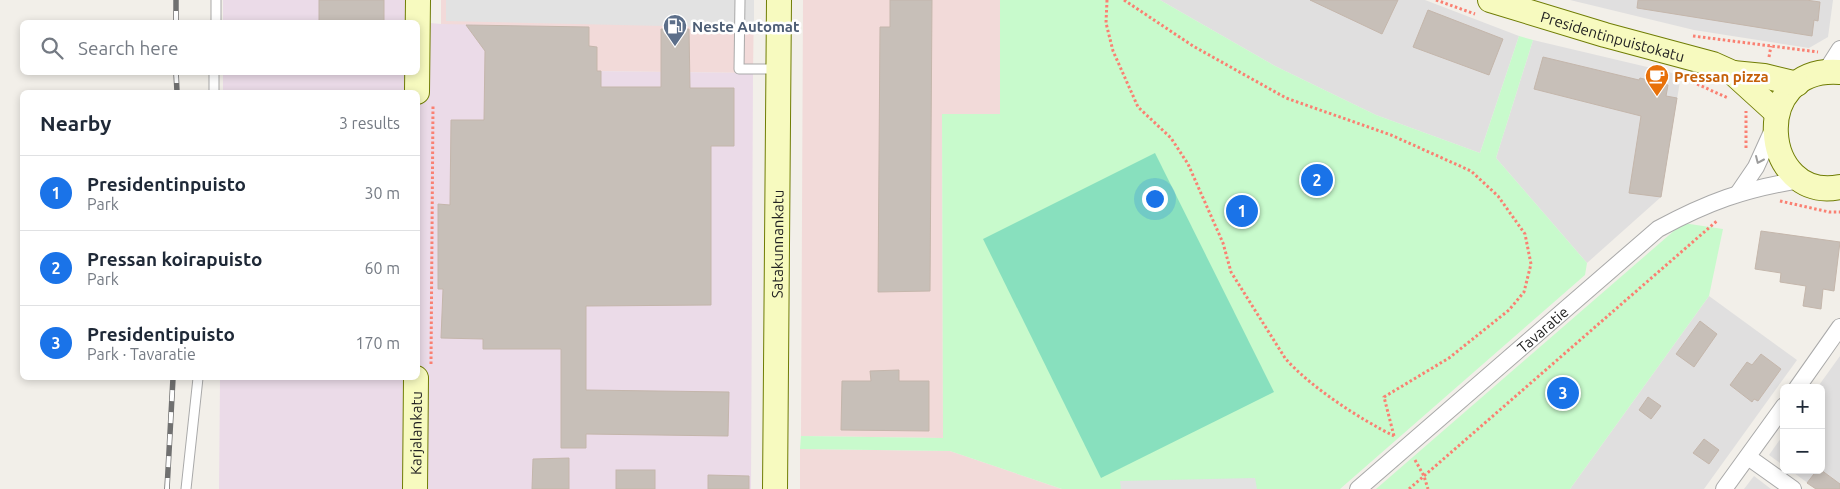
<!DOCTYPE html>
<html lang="en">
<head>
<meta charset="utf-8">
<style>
	body { margin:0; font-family:Ubuntu,sans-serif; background:#f6f6f7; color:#1f2937 }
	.controls { position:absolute; right:15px; bottom:15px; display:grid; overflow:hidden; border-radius:8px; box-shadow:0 2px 8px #0003 }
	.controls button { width:45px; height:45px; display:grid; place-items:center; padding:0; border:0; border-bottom:1px solid #e0e1e3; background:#fff; color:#1f2937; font:25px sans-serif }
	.you { position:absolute; left:1154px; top:198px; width:18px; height:18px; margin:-12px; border:4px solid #fff; border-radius:50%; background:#1a73e8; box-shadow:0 0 0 8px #1a73e833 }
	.badge { display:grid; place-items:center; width:32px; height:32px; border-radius:50%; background:#1a73e8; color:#fff; font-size:16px; font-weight:700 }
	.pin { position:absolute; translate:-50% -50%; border:2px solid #fff; box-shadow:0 1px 5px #0006 }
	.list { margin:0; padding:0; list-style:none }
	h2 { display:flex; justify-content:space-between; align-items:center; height:65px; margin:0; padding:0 20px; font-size:21px }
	h2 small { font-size:16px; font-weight:400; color:#747a83 }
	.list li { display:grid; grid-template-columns:32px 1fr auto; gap:15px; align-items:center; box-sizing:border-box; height:75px; padding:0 20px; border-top:1px solid #e0e1e3 }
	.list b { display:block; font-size:19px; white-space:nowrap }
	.list p { margin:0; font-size:16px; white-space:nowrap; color:#747a83 }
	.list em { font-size:16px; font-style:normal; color:#747a83 }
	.icon { flex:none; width:28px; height:28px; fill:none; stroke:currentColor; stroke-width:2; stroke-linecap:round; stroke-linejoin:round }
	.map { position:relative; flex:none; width:1840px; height:489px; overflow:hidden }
	.search { position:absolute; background:#fff; box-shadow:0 2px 8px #0003; left:20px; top:20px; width:400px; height:55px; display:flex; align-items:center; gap:12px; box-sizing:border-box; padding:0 18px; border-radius:8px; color:#747a83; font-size:19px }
	.panel { position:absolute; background:#fff; box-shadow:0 2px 8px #0003; left:20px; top:90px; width:400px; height:290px; border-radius:8px }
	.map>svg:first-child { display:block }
	.residential { fill:#e0dfdf }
	.commercial { fill:#f2dad9 }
	.industrial { fill:#ebdbe8 }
	.park { fill:#c8facc }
	.pitch { fill:#88e0be }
	.parking { fill:#e2e2e2 }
	.building { fill:#c7bfb8; stroke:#c4b6ab }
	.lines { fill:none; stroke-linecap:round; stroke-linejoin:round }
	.lane-casing { stroke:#a9a9a9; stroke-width:11 }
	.street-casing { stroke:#a9a9a9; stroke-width:18 }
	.secondary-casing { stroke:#707d05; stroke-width:26 }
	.path { stroke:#fa8072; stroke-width:3; stroke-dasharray:2.5 2.5; stroke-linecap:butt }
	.lane { stroke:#fff; stroke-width:9 }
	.street { stroke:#fff; stroke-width:16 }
	.secondary { stroke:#f7fabf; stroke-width:24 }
	.rail-casing { stroke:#707070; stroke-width:5.5 }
	.rail { stroke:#fff; stroke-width:4; stroke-dasharray:11; stroke-linecap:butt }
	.oneway { stroke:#9c9c9c }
	.labels { text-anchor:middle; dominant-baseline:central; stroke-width:5; stroke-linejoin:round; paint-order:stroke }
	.service-label { font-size:15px; font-weight:bold; fill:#4e5e75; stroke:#fff; text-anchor:start }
	.street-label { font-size:15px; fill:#222; stroke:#fff }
	.food-label { font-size:15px; font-weight:bold; fill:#c56008; stroke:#fff; text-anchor:start }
</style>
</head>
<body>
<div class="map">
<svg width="1840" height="489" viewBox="0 0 1840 489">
	<rect width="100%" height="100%" fill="#f2efe9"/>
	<g class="residential">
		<path d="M1160 0H1425L1519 36 1480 153 1376 115 1275 66Z"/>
		<path d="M1570 0H1833L1828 37 1809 48 1694 30Z"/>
		<path d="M1533 40 1681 75 1661 197 1587 263 1496 158Z"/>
		<path d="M1709 296 1797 360 1704 489H1570Z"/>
		<path d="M1840 356V489H1816L1790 470H1821V388H1817Z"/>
		<path d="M1784 434V466L1769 455Z"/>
		<path d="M1754 476 1771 489H1744Z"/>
	</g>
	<g class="commercial">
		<path d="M441 0H754L753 73 589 71V46L441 24Z"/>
		<path d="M803 0H1000V114L942 115 943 438 801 436Z"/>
		<path d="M800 449 950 451 1062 489H800Z"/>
	</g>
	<path class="industrial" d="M223 0H409V21L441 24 589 27V46L597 47V61L589 71 753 73 751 489H219L220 378H418V92H223V73L418 72V22H223Z"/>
	<g class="park">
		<path d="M1000 0H1160L1275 66 1376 115 1480 153 1519 36 1533 40 1496 158 1587 263 1585 275 1340 489H1062L950 451 800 449 801 436 943 438 942 114H1000Z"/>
		<path d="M1683 223 1723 229 1709 296 1570 489H1376Z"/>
	</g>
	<path class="pitch" d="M1155 153 1274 392 1101 478 983 239Z"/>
	<g class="parking">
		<path d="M446 0H754V28L446 21Z"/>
		<path d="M1255 478 1257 489H1121L1120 481Z"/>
	</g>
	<g class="building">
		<rect x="319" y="0" width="65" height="22"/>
		<path d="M890 0H932L930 291 878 292 880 27H890Z"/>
		<path d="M1310 0H1398L1382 34Z"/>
		<path d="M1638 0H1806L1820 2 1818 21 1814 20 1812 36 1637 8Z"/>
		<path d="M1428 10 1503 39 1489 75 1413 47Z"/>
		<path d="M466 25 589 27V46L597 47V71H601V87H661V29H689L690 88H734V146H711V305L586 306V390L729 392 728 436 586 434V448H561V349H483V339L441 338 443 289H438V204L450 205 451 120H484L485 51Z"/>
		<path d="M1543 57 1639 80 1640 78 1668 85 1666 96 1677 98 1661 197 1629 193 1641 116 1534 89Z"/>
		<path d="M1761 231 1840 242 1834 291 1823 289 1821 309 1803 306 1806 286 1780 282 1781 273 1755 269Z"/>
		<path d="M1700 321 1717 334 1694 367 1676 354Z"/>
		<path d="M1761 354 1781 369 1758 401 1754 399 1752 402 1730 385 1747 362 1752 365Z"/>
		<path d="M899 370V381H929V431L841 430 842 381H871L870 371Z"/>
		<path d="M1648 397 1661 406 1651 419 1639 410Z"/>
		<path d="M1704 439 1719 450 1709 464 1693 453Z"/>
		<path d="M569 458V489H532L533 459Z"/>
		<rect x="616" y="470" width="39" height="19"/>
		<path d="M1817 470H1821L1840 484V489H1816L1807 483Z"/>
		<path d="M708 475 749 476V489H708Z"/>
	</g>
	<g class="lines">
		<g class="lane-casing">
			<g id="lane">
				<path d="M216 0V22"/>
				<path d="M740 0 739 69H778"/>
				<path d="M214 92V72"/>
				<path d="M186 489 198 378"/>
			</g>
		</g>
		<g class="street-casing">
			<g id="street">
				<path d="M1826 71 1840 49"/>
				<path d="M1739 192 1756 167 1775 125"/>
				<path d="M1797 388 1840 327"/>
				<path d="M1748 457 1793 489"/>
				<path id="s1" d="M1358 489 1658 229C1708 202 1744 189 1800 180"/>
				<path d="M1724 489 1784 406"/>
			</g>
		</g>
		<g class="secondary-casing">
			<g id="secondary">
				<path id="s2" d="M1490 0 1605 35 1713 64 1733 73 1777 113"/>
				<path d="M1840 72C1748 65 1761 203 1840 187"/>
				<path d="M1733 73 1764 76 1797 84"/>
				<path d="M417 92 418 0"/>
				<path id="s3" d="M415 489 416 378"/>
				<path id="s4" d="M775 489 779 0"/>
			</g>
		</g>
		<g class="path">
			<path d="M1107 0 1106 23 1113 51 1138 107 1171 138 1188 164 1223 243 1231 272 1285 358C1310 387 1360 419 1394 436"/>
			<path d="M1124 0 1193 46 1286 98 1391 135 1471 171 1498 196 1525 234 1531 264 1524 292 1509 310 1449 358 1384 397 1394 436"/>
			<path d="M1436 0 1475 14"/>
			<path d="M1693 36 1818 52"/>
			<path d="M1769 57 1771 46"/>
			<path d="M1688 80 1728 98"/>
			<path d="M1746 148V111"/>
			<path d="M1780 201 1829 212H1840"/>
			<path d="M431 364 433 106"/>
			<path d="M1415 460 1424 476 1428 489"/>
			<path d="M1409 489 1718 220"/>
		</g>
		<use href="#lane" class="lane"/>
		<use href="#street" class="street"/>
		<use href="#secondary" class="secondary"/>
		<g class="rail-casing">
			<g id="rail">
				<path d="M176 22V0"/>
				<path d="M176 72 177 92"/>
				<path d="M167 489 173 378"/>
			</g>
		</g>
		<use href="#rail" class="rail"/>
	</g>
	<defs><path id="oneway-chevron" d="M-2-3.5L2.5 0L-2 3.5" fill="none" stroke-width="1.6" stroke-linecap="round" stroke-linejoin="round" transform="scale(1.25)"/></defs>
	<use class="oneway" href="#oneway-chevron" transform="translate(1759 160) rotate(114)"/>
	<defs>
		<g id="fuel-pin" transform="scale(1.25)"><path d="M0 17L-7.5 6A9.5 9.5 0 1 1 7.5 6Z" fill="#5c6f8a" stroke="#fff"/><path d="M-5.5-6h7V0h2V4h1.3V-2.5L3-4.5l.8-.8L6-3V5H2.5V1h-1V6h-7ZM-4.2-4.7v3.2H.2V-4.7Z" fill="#fff"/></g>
		<g id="cafe-pin" transform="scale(1.25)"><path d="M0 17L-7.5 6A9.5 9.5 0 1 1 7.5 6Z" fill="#e8710a" stroke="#fff"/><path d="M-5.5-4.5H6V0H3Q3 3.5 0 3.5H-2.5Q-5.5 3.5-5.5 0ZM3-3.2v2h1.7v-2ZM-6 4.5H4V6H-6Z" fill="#fff"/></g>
	</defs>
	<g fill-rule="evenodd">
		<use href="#fuel-pin" x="675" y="26"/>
		<use href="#cafe-pin" x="1657" y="76"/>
	</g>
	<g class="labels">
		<g class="service-label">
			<text x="692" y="26">Neste Automat</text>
		</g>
		<g class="street-label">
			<text stroke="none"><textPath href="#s2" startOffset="128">Presidentinpuistokatu</textPath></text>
			<text stroke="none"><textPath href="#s4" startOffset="245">Satakunnankatu</textPath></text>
			<text stroke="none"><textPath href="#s1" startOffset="244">Tavaratie</textPath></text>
			<text stroke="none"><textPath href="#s3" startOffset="56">Karjalankatu</textPath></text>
		</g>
		<g class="food-label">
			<text x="1674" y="76">Pressan pizza</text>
		</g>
	</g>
</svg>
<div class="controls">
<button>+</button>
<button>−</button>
</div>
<div class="you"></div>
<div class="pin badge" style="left:1242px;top:211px">1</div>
<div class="pin badge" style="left:1317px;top:180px">2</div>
<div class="pin badge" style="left:1563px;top:393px">3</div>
<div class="search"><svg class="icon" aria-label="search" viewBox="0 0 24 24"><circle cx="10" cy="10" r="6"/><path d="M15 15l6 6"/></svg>Search here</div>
<section class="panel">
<h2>Nearby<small>3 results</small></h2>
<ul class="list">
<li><span class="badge">1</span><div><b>Presidentinpuisto</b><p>Park</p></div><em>30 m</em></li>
<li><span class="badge">2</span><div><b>Pressan koirapuisto</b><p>Park</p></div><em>60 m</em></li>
<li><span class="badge">3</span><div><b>Presidentipuisto</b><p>Park · Tavaratie</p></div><em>170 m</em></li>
</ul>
</section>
</div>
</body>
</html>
